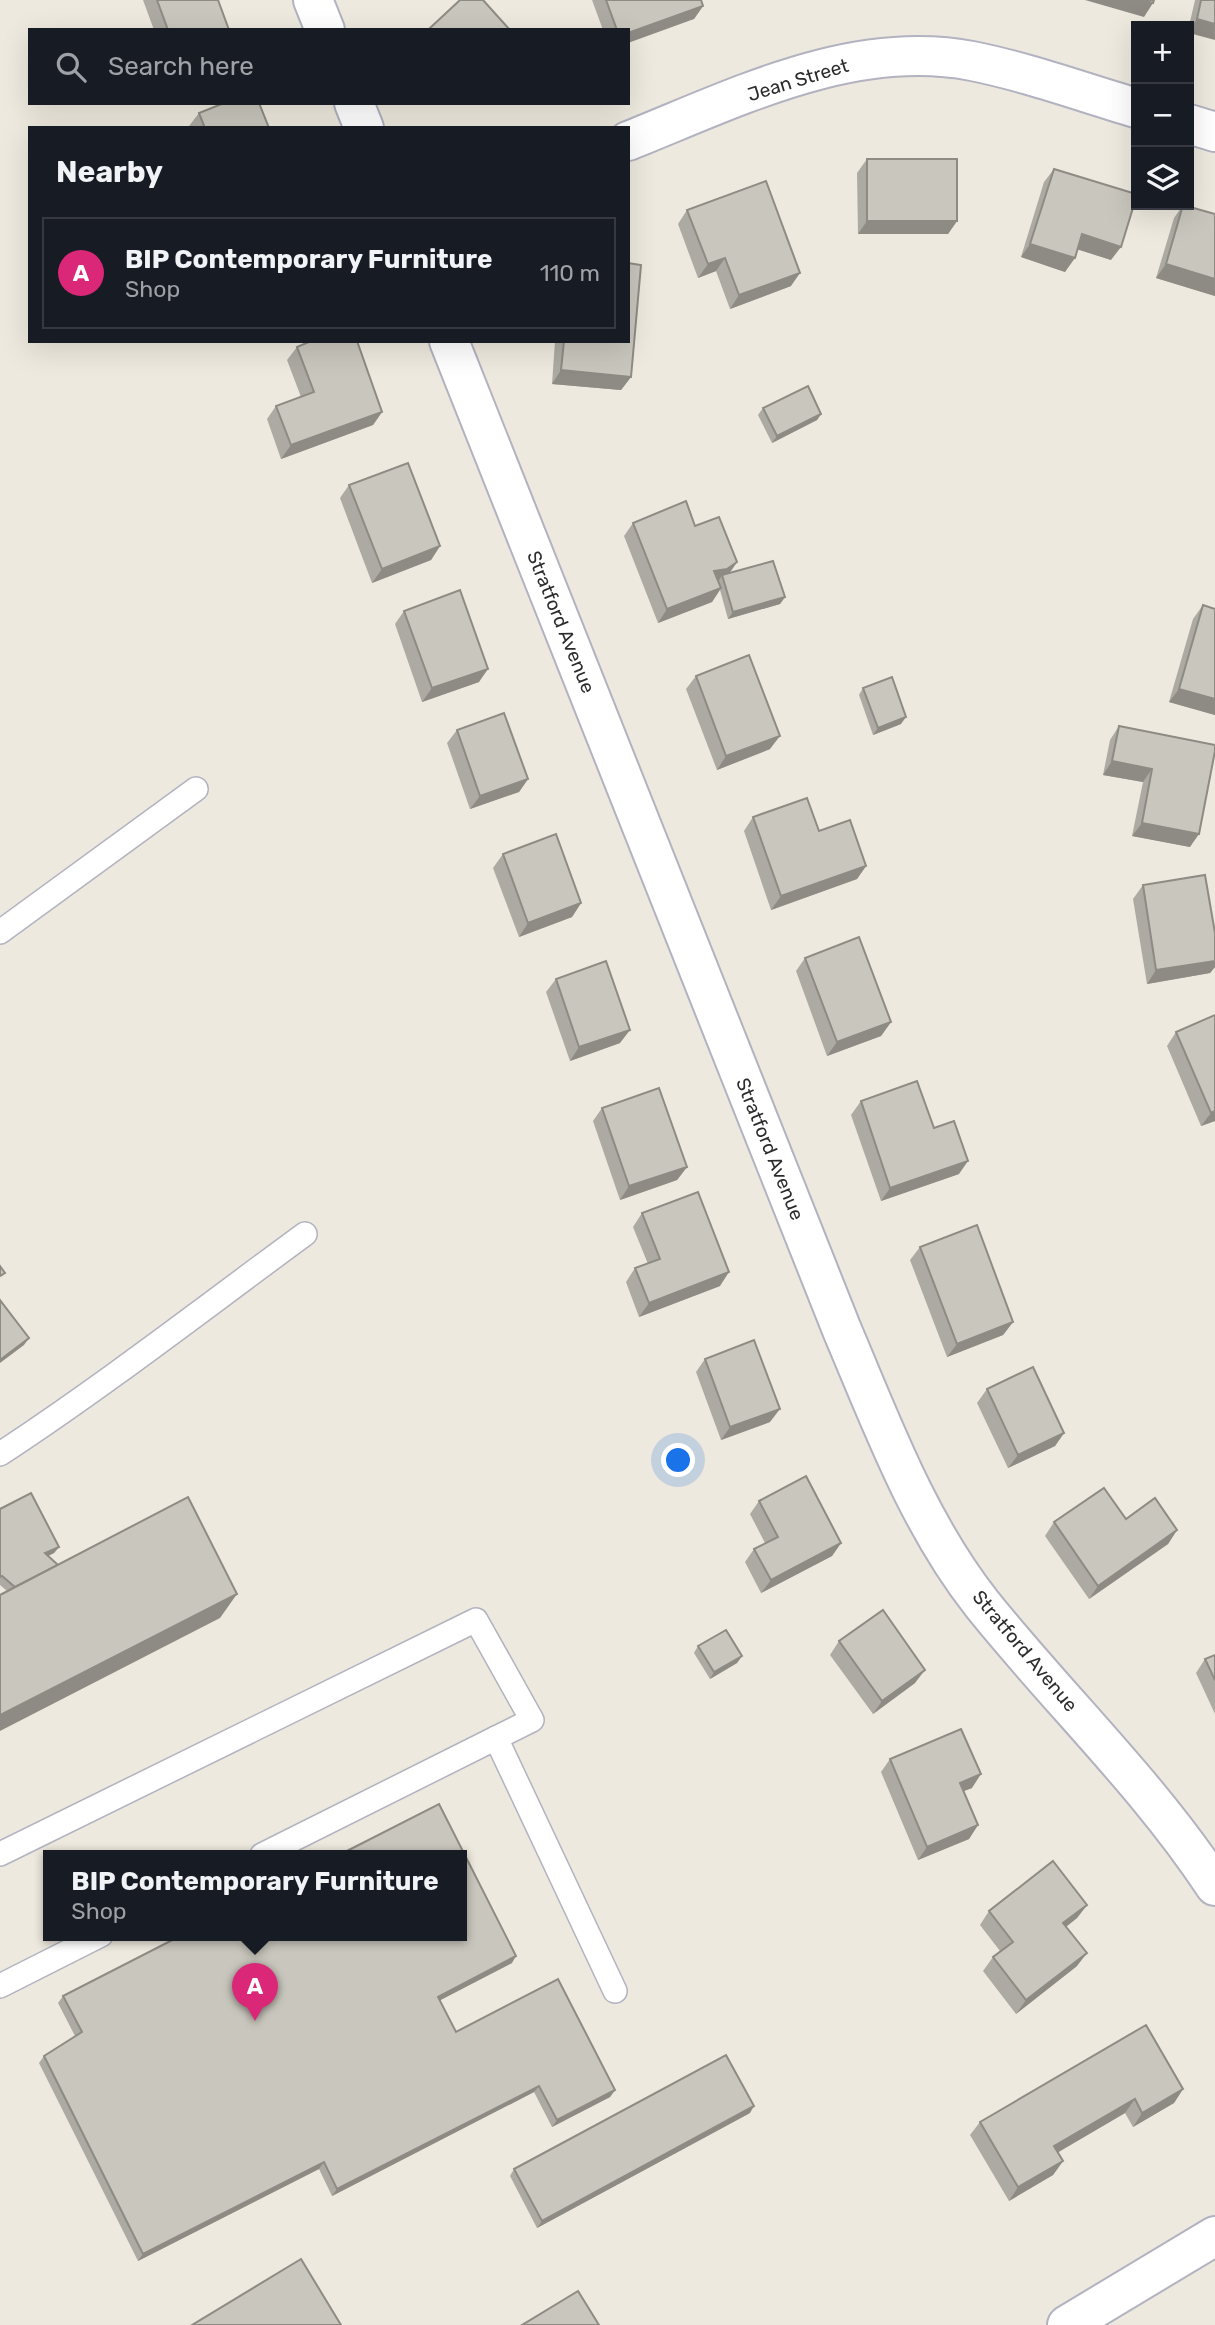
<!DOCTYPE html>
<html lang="en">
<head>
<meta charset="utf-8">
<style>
	body { margin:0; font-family:Rubik,sans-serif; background:#20242c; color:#f1f3f6 }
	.controls { position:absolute; right:21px; top:21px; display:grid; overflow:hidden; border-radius:0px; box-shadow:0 7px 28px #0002 }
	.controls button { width:63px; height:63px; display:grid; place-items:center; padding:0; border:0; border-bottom:2px solid #363941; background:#171b24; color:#f1f3f6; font:35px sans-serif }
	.you { position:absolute; left:679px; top:1461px; width:24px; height:24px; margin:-18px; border:5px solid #fff; border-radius:50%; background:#1a73e8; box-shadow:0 0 0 10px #1a73e833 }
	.badge { display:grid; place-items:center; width:46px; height:46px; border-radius:50%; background:#db2777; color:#fff; font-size:23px; font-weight:700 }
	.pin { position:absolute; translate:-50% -58px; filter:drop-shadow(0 2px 4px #0008) }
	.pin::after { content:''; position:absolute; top:37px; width:24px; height:21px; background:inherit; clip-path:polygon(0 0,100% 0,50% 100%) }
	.popup { position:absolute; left:43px; top:1850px; width:424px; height:91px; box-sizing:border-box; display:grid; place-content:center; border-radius:0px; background:#171b24; filter:drop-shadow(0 2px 5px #0005); font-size:23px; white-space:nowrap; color:#9ea1a6 }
	.popup b { font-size:26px; color:#f1f3f6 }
	.popup::after { content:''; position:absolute; left:50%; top:100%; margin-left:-14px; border:14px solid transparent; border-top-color:#171b24 }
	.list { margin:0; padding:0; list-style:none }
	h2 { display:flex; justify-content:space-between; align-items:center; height:91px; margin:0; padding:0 28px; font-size:30px }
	h2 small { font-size:23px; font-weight:400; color:#9ea1a6 }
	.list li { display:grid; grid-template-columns:46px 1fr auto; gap:21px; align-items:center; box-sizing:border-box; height:112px; margin:0 14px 14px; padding:0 14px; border:2px solid #363941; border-radius:0px }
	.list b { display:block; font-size:26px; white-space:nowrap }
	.list p { margin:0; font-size:23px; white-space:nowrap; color:#9ea1a6 }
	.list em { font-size:23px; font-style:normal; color:#9ea1a6 }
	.icon { flex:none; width:38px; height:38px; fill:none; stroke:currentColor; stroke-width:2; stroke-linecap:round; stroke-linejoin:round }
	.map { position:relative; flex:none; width:1215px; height:2325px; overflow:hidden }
	.search { position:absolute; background:#171b24; box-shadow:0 7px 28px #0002; left:28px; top:28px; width:602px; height:77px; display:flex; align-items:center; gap:18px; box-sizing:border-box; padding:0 24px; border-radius:0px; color:#9ea1a6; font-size:26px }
	.panel { position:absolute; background:#171b24; box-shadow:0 7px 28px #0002; left:28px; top:126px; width:602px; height:217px; border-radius:0px }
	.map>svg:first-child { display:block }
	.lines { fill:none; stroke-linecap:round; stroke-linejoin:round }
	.service-casing { stroke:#b2b2c0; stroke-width:26 }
	.minor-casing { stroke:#b2b2c0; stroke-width:42 }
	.tertiary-casing { stroke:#b2b2c0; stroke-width:42 }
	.service { stroke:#fff; stroke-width:23 }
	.minor { stroke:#fff; stroke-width:38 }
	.tertiary { stroke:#fff; stroke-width:38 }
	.wall { fill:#adaaa3 }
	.shaded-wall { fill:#8d8b84 }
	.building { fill:#c9c6bd; stroke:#8d8b84; stroke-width:2 }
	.labels { text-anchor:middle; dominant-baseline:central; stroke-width:6; stroke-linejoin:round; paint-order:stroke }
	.street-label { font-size:19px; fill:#2c2c2c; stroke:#fff }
</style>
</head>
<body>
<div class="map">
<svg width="1215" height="2325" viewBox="0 0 1215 2325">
	<rect width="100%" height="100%" fill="#eee9de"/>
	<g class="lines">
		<g class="service-casing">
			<g id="service">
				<path d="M0 932 196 789"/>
				<path d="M0 1454C105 1385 204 1308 305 1234"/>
				<path d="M0 1854 476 1620 532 1720 496 1738"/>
				<path d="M262 1855 496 1738 615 1991"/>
				<path d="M0 1986 101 1935"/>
			</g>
		</g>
		<g class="minor-casing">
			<g id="minor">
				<path d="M313 0 325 30"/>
				<path d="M354 103 364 128"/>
				<path d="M1189 124 1215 132"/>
				<path d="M628 141C736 98 853 38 972 61 1027 72 1082 92 1136 108"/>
				<path d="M449 341 842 1330C882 1424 918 1523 982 1604 1058 1699 1147 1783 1215 1886"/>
			</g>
		</g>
		<g class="tertiary-casing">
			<path id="tertiary" d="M1067 2325 1215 2236"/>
		</g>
		<use href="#service" class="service"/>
		<use href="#minor" class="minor"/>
		<use href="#tertiary" class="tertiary"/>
	</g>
	<g class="wall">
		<path d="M143 0H218L229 30H154Z"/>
		<path d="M592 0H701L703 6 694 19 628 30H603Z"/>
		<path d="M1195 0H1215L1189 33V26Z"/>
		<path d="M199 113 269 128H190L189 126Z"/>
		<path d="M867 159 957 221 948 234H858L857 173Z"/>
		<path d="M1054 169 1111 260 1078 249 1065 272 1021 257 1044 182Z"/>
		<path d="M1183 205 1215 214V296L1156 278 1174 218Z"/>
		<path d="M687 210 791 286 730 309 716 271 698 278 678 224Z"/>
		<path d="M555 341H628L631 377 621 390 552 384Z"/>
		<path d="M297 347 382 412 373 425 281 459 267 419 276 406 301 397 287 360Z"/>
		<path d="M763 408 821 414 817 420 772 443 758 415Z"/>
		<path d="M349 485 440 546 431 560 372 583 340 498Z"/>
		<path d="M633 523 695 526 737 562 729 574 785 597 780 604 728 619 720 590 712 602 658 623 624 536Z"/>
		<path d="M1203 605 1215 715 1169 702 1193 619Z"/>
		<path d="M404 611 479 682 422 702 395 624Z"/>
		<path d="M696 676 770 749 717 770 686 689Z"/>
		<path d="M863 688 901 724 873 735 859 695Z"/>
		<path d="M1119 726 1215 745 1190 847 1132 836 1143 782 1103 775 1110 740Z"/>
		<path d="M457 730 528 779 519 792 470 809 447 743Z"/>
		<path d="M753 817 819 831 866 866 857 879 771 910 744 831Z"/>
		<path d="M503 854 581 903 572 917 519 937 493 868Z"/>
		<path d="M1143 885 1215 933V967L1210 973 1147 984 1133 899Z"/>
		<path d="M805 958 891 1022 881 1036 827 1056 796 971Z"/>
		<path d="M556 979 620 1043 570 1061 546 992Z"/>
		<path d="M1215 1015V1121L1201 1126 1167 1046 1176 1032Z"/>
		<path d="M861 1101 934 1128 959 1174 881 1201 851 1115Z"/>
		<path d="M602 1108 687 1167 677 1180 620 1200 593 1121Z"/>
		<path d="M642 1213 720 1286 639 1317 626 1282 635 1268 648 1264 633 1227Z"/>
		<path d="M920 1247 1013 1322 1003 1335 947 1357 910 1260Z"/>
		<path d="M705 1359 770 1422 721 1440 696 1372Z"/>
		<path d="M987 1389 1064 1433 1055 1446 1008 1468 977 1403Z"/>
		<path d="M759 1501 841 1543 832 1556 761 1593 745 1562 754 1549 765 1543 750 1514Z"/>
		<path d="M0 1509 59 1547 54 1553 48 1556 58 1565 220 1618 7 1591 0 1585Z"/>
		<path d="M1126 1519 1177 1530 1168 1544 1089 1599 1045 1536 1054 1522Z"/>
		<path d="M839 1641 915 1683 873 1714 830 1655Z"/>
		<path d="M698 1646 742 1656 737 1663 710 1679 694 1653Z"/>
		<path d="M1215 1655V1714L1196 1673 1205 1659Z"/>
		<path d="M890 1759 972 1788 963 1791 978 1825 969 1839 918 1860 881 1772Z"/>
		<path d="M1087 1905 1077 1918 1066 1927 1077 1966 1016 2014 983 1971 993 1957 1000 1951 980 1925 989 1911Z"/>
		<path d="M512 1963 440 2000 456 2032 615 2090 610 2097 552 2127 534 2092 332 2196 319 2169 138 2261 39 2063 44 2056 75 2036 58 2003 63 1996Z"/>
		<path d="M1183 2089 1174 2103 1133 2127 1125 2113 1058 2152 1063 2161 1053 2175 1009 2201 970 2135 980 2122Z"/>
		<path d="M750 2113 537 2228 510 2176 514 2169Z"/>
	</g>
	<g class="shaded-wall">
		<path d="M1085 0H1141L1153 3 1144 17Z"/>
		<path d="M703 6 694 19 628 43V33Z"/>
		<path d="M1197 19 1215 24V40L1189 33V30Z"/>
		<path d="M867 221H957L948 234H858Z"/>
		<path d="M1082 234 1121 247 1111 260 1073 248Z"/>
		<path d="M1030 244 1075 258 1065 272 1021 257Z"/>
		<path d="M725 258 716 271 698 278 708 264Z"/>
		<path d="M1166 264 1215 279V296L1156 278Z"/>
		<path d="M800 273 791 286 730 309 739 295Z"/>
		<path d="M561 370 631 377 621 390 552 384Z"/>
		<path d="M382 412 373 425 281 459 291 445Z"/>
		<path d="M821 414 817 420 772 443 777 436Z"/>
		<path d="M440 546 431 560 372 583 382 569Z"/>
		<path d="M737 562 728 575H722L718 582 714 571Z"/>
		<path d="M721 588 712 602 658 623 667 609Z"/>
		<path d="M785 597 780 604 728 619 733 612Z"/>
		<path d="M488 669 479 682 422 702 432 688Z"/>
		<path d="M1179 689 1215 699V715L1169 702Z"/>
		<path d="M906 717 901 724 873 735 878 728Z"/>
		<path d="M780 736 770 749 717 770 726 756Z"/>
		<path d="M1112 761 1152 769 1143 782 1103 775Z"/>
		<path d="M528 779 519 792 470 809 480 796Z"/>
		<path d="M1142 823 1199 834 1190 847 1132 836Z"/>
		<path d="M866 866 857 879 771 910 781 896Z"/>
		<path d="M581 903 572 917 519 937 528 923Z"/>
		<path d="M1215 961V967L1210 973 1147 984 1156 970Z"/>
		<path d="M891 1022 881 1036 827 1056 837 1042Z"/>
		<path d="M630 1030 620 1043 570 1061 579 1047Z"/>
		<path d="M1215 1111V1121L1201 1126 1211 1113Z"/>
		<path d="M968 1161 959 1174 881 1201 890 1188Z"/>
		<path d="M687 1167 677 1180 620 1200 629 1186Z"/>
		<path d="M729 1272 720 1286 639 1317 649 1303Z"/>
		<path d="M1013 1322 1003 1335 947 1357 957 1344Z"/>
		<path d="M29 1338 24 1345 0 1363V1360Z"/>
		<path d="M780 1409 770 1422 721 1440 730 1427Z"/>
		<path d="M1064 1433 1055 1446 1008 1468 1018 1455Z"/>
		<path d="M1177 1530 1168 1544 1089 1599 1098 1586Z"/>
		<path d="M841 1543 832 1556 761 1593 771 1580Z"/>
		<path d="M59 1547 54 1553 40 1560 45 1553Z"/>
		<path d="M237 1594 220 1618 0 1731V1715Z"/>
		<path d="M742 1656 737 1663 710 1679 714 1672Z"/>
		<path d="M925 1670 915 1683 873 1714 882 1701Z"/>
		<path d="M981 1774 972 1788 951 1796 960 1783Z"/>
		<path d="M978 1825 969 1839 918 1860 927 1847Z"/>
		<path d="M1087 1905 1077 1918 1054 1936 1063 1923Z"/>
		<path d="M1087 1953 1077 1966 1016 2014 1026 2000Z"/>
		<path d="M516 1956 512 1963 433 2004 438 1997Z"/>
		<path d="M539 2086 534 2092 332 2196 337 2189Z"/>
		<path d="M1183 2089 1174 2103 1133 2127 1142 2113Z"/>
		<path d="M615 2090 610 2097 552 2127 557 2120Z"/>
		<path d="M1135 2099 1125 2113 1045 2160 1054 2146Z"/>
		<path d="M754 2106 750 2113 537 2228 542 2221Z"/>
		<path d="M1063 2161 1053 2175 1009 2201 1018 2187Z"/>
		<path d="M324 2162 319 2169 138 2261 143 2254Z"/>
	</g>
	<g class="building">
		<path d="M157 0H218L229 30H168Z"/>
		<path d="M460 0H483L510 30H431L430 28Z"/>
		<path d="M606 0H701L703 6 628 33V30H617Z"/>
		<path d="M1141 0H1154L1153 3Z"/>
		<path d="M1201 0H1215V24L1197 19Z"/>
		<path d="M224 103H259L269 128H205L199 113Z"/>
		<rect x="867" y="159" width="90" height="62"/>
		<path d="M1054 169 1136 194V198L1121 247 1082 234 1075 258 1030 244Z"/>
		<path d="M766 181 800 273 739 295 725 258 708 264 687 210Z"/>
		<path d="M1183 205 1215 214V279L1166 264Z"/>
		<path d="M628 263 641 265 631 377 561 370 564 341H628Z"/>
		<path d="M311 341H357L382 412 291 445 276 406 314 392 297 347Z"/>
		<path d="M808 386 821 414 777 436 763 408Z"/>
		<path d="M408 463 440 546 382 569 349 485Z"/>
		<path d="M686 501 695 526 719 517 737 562 727 569 714 571 721 588 667 609 633 523Z"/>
		<path d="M773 561 785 597 733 612 722 575Z"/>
		<path d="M460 590 488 669 432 688 404 611Z"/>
		<path d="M1203 605 1215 609V699L1179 689Z"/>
		<path d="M749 655 780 736 726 756 696 676Z"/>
		<path d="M892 677 906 717 878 728 863 688Z"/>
		<path d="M504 713 528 779 480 796 457 730Z"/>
		<path d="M1119 726 1215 745V751L1199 834 1142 823 1152 769 1112 761Z"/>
		<path d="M807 798 819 831 850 820 866 866 781 896 753 817Z"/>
		<path d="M556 834 581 903 528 923 503 854Z"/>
		<path d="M1205 875 1215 933V961L1156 970 1143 885Z"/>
		<path d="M859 937 891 1022 837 1042 805 958Z"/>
		<path d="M606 961 630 1030 579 1047 556 979Z"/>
		<path d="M1215 1015V1111L1211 1113 1176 1032Z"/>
		<path d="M917 1081 934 1128 954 1121 968 1161 890 1188 861 1101Z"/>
		<path d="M659 1088 687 1167 629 1186 602 1108Z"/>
		<path d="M698 1192 729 1272 649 1303 635 1268 660 1259 642 1213Z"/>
		<path d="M977 1225 1013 1322 957 1344 920 1247Z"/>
		<path d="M0 1266 5 1273 0 1276Z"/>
		<path d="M0 1300 29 1338 0 1360Z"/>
		<path d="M754 1340 780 1409 730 1427 705 1359Z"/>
		<path d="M1033 1367 1064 1433 1018 1455 987 1389Z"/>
		<path d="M806 1476 841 1543 771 1580 754 1549 778 1537 759 1501Z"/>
		<path d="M1104 1488 1126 1519 1155 1498 1177 1530 1098 1586 1054 1522Z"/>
		<path d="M31 1493 59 1547 45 1553 58 1565 15 1587 2 1576 0 1577V1509Z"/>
		<path d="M188 1497 237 1594 0 1715V1595Z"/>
		<path d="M883 1610 925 1670 882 1701 839 1641Z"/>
		<path d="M726 1630 742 1656 714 1672 698 1646Z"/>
		<path d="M1215 1655V1680L1205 1659Z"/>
		<path d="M961 1729 981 1774 960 1783 978 1825 927 1847 890 1759Z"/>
		<path d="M439 1804 516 1956 438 1997 456 2032 558 1979 615 2090 557 2120 539 2086 337 2189 324 2162 143 2254 44 2056 82 2032 63 1996 182 1935H461V1855H339Z"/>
		<path d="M1053 1861 1087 1905 1063 1923 1087 1953 1026 2000 993 1957 1013 1942 989 1911Z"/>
		<path d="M1146 2025 1183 2089 1142 2113 1135 2099 1054 2146 1063 2161 1018 2187 980 2122Z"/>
		<path d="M726 2055 754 2106 542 2221 514 2169Z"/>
		<path d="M301 2259 341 2325H192Z"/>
		<path d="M578 2291 599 2325H522Z"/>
	</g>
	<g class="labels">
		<g class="street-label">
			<text transform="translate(798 80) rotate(-17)">Jean Street</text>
			<text transform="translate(561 622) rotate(68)">Stratford Avenue</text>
			<text transform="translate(770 1149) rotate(68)">Stratford Avenue</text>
			<text transform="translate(1025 1651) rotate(50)">Stratford Avenue</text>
		</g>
	</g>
</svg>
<div class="controls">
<button>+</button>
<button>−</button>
<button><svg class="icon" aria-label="layers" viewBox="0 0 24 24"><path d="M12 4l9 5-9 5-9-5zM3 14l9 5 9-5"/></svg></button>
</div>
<div class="you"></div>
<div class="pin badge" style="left:255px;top:2021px">A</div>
<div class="popup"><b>BIP Contemporary Furniture</b>Shop</div>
<div class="search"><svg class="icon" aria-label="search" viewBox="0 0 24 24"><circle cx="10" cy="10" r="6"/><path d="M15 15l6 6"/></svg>Search here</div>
<section class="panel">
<h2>Nearby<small></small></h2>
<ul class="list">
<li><span class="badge">A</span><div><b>BIP Contemporary Furniture</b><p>Shop</p></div><em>110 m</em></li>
</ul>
</section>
</div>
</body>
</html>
